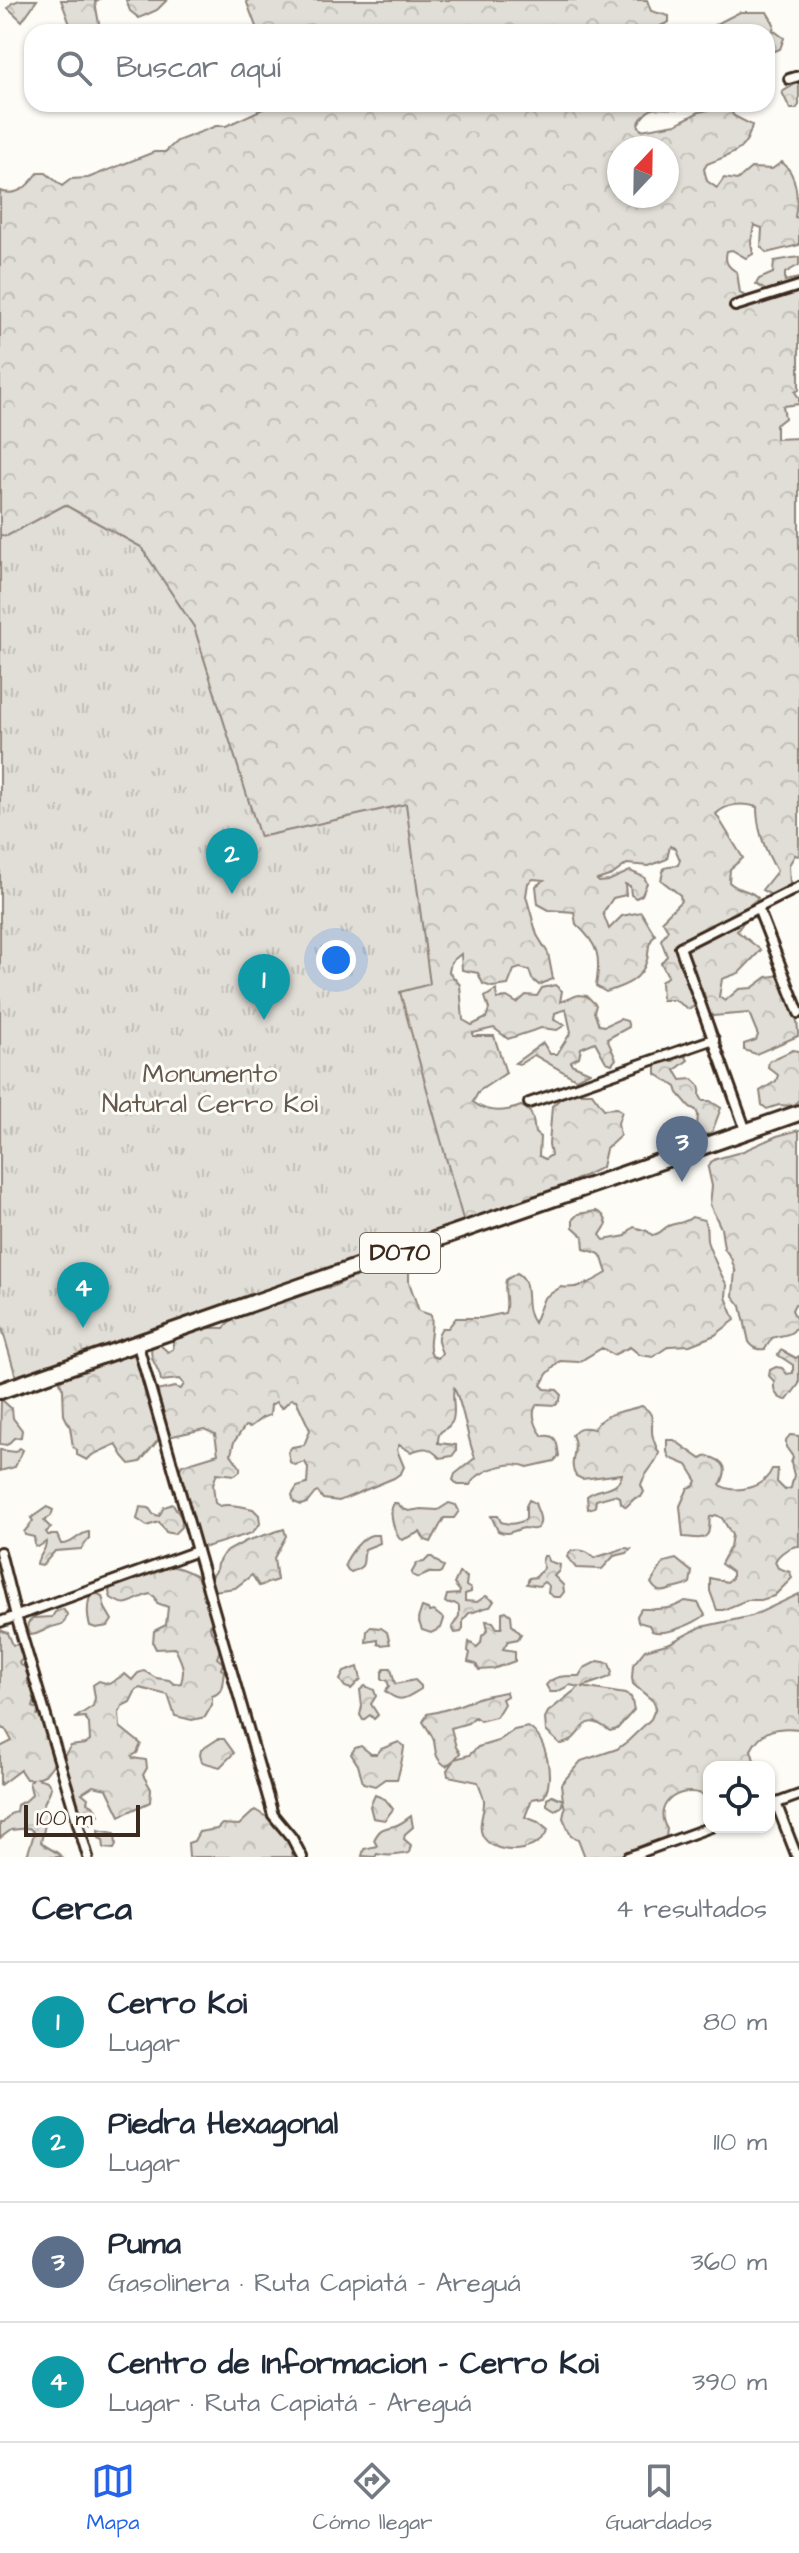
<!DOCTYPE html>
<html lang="es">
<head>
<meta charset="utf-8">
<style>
	body { margin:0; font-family:"Architects Daughter",sans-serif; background:#f6f6f7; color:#1f2937 }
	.controls { position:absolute; right:24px; bottom:24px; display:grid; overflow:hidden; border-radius:16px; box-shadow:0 2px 6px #0004 }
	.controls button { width:72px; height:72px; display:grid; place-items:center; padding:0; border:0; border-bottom:2px solid #e0e1e3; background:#fff; color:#1f2937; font:40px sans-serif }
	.compass { position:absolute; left:607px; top:136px; width:72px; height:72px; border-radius:50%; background:#fff; box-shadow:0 2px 6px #0004; rotate:22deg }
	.scale { position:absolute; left:24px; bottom:20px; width:116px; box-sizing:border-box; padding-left:8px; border:4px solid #3b2a1e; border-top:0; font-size:22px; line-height:28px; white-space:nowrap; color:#3b2a1e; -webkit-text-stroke:6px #fdfcf7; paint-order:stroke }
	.you { position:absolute; left:336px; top:960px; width:28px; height:28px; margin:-20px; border:6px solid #fff; border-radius:50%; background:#1a73e8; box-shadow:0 0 0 12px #1a73e833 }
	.badge { display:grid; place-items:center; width:52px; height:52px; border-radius:50%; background:#2563eb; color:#fff; font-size:26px; font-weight:700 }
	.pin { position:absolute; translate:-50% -66px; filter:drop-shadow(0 2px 4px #0008) }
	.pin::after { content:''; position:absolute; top:42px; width:28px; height:24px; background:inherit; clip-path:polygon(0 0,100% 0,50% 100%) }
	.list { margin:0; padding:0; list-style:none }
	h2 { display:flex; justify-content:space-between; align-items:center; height:104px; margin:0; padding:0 32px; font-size:34px }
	h2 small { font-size:26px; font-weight:400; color:#747a83 }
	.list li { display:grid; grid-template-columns:52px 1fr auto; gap:24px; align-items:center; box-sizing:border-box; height:120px; padding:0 32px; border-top:2px solid #e0e1e3 }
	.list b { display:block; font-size:30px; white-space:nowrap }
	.list p { margin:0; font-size:26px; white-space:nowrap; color:#747a83 }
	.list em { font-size:26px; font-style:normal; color:#747a83 }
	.icon { flex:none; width:44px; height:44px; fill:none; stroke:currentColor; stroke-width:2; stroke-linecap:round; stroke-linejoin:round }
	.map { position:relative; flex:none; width:799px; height:1857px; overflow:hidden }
	.search { position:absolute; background:#fff; box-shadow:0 2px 6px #0004; left:24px; right:24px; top:24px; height:88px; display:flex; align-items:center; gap:20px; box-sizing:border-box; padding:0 28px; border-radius:24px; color:#747a83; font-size:30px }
	.sheet { height:584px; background:#fff }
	nav { display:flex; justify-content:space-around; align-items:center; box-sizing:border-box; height:112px; border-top:2px solid #e0e1e3; background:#fff; font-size:22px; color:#747a83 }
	nav a { display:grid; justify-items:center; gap:4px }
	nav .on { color:#2563eb }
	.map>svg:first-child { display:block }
	.forest { fill:url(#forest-crowns); stroke:#8e847a; stroke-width:2; fill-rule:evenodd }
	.park { fill:url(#park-tufts); stroke:#8e847a; stroke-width:2 }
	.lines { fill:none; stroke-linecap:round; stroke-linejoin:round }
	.street-casing { stroke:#3b2a1e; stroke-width:14 }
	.primary-casing { stroke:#3b2a1e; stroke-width:20 }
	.street { stroke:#fdfcf7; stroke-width:8 }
	.primary { stroke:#fdfcf7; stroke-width:14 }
	.labels { text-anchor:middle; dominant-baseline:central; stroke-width:6; stroke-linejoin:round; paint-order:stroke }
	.shield { fill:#fdfcf7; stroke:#75695f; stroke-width:2 }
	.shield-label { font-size:24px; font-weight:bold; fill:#3b2a1e }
	.park-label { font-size:26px; fill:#64574c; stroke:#fdfcf7 }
</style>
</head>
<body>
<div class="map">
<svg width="799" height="1857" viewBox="0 0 799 1857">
	<defs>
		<pattern id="forest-crowns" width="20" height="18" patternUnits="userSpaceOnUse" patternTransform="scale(2)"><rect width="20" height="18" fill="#e1ded7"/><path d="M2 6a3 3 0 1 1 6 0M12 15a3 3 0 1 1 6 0" fill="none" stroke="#c2bfb8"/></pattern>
		<pattern id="park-tufts" width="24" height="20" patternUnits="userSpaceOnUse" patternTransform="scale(2)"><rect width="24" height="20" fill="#e1ded7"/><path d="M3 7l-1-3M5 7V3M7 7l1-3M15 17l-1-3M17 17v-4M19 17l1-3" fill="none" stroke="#c2bfb8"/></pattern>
	</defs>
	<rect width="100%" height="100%" fill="#fdfcf7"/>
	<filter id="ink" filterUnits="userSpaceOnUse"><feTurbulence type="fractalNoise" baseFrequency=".0125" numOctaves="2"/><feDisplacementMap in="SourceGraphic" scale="16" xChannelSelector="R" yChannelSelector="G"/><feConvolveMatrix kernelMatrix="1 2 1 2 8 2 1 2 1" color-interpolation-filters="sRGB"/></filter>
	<g filter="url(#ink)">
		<g class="forest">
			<path d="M20 0H37L22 21 8 8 12 3Z"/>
			<path d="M61 0H98L95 2 100 29 93 32H70L72 30Z"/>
			<path d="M126 0H167L157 10 139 18 130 11Z"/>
			<path d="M246 0H647L651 11 669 16V22L658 27 659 32H258Z"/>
			<path d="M740 12H767L774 24 773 30 784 38 780 49 768 53 767 32H701Z"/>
			<path d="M799 82V105L796 109H790L782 92Z"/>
			<path d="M269 104H705C696 106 687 109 678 109 657 109 650 103 638 124L641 130 676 124 699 112 735 104 736 107 731 111 734 116 752 125C746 153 731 154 707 164L704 169 707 181 717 188 724 178 737 180 751 168 772 169 782 162C797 174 799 198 795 217L799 218V245L767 253 761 247 762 228 754 225 751 242 753 254 746 258 732 250 727 251C724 262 728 267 737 272L740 293 749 298 765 290 756 284 759 279 773 273 774 261 799 257V265L785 273V281L799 278V390L795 392 799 398V404L783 406 785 418 776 425V439L799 438V856L795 855 789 865 790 885 773 896 762 890 777 871C765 851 757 830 757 807 744 803 727 803 716 814L743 858 730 869 729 882C739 892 749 888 758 898L744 910 748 916 737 931 761 950 739 973 722 979 719 997 725 1001 739 989 752 988 767 977 781 975C788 994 799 1015 798 1036L756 1054 744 1050V1044L756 1040 758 1035 749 1013 713 1016 708 1012 704 993H698L695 1006 689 1009 674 1000H662L661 982 668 976 661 963 667 956 661 940 668 930 662 920 681 901 680 895 661 880 664 868 678 865 680 860 675 848 670 846 667 859 649 866 627 864 612 875 597 880 599 882 608 881 630 871 644 877 647 883 642 895 636 898 631 895 630 886 625 884 626 895 613 898 603 913 609 929 622 916 641 912 655 935C646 946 650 948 647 960 641 981 624 986 606 992L596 986C601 957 599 945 576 924L574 912 549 910 538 904 536 886 544 880 533 879 528 883 526 896 537 935 548 953 553 979 539 985 532 979 529 970 520 968 514 970 508 985 492 987 483 984 478 973 462 970 461 954 451 962 449 972 460 985 463 1020 472 1025 486 1018 489 1009 485 997 496 990 497 999 507 997 517 1003 526 995 537 996 542 988 555 985 562 991 560 1002 578 995 587 996 596 1005 594 1012 599 1025 605 1026 620 1019 627 1021 629 1027 607 1039 616 1059 612 1064 606 1062 595 1042 581 1048 579 1057 571 1061V1064L590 1072 576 1079 534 1055 520 1064 515 1063 543 1043 550 1054H557L571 1032 566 1009 555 1013 554 1020 565 1025 557 1030 541 1028 508 1039 494 1028 473 1033V1036H494L506 1073 479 1091 473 1102C488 1114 505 1112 521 1106 534 1111 533 1120 535 1133L540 1137 539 1156 545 1159 551 1155 549 1144 552 1106 567 1093H592L604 1109 617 1108 622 1111 618 1123 620 1136 606 1149 602 1167 473 1231 286 1278 255 1296 223 1300C206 1320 179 1323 153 1324L0 1055V191C18 197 28 186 38 173H46L62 186 71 179 88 178 154 152H165L177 141 216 126H226L269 106ZM619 148H667V196H619Z"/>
			<path d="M793 1050 799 1051V1100L792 1106 779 1105 767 1109 762 1105 760 1091 776 1081 778 1075 768 1067 769 1061Z"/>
			<path d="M684 1054 688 1060 675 1070 681 1080 693 1079C699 1084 701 1088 700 1096L703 1101H710L721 1108 712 1132 706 1135 697 1127 698 1115 696 1110 690 1107 678 1093 676 1087 656 1074V1067L660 1062 673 1061Z"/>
			<path d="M799 1130V1303L795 1304 792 1310 798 1323C793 1337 784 1334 772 1338L765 1349C758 1350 754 1349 749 1342L741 1306 733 1296 735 1270 731 1258 724 1248 721 1228 710 1205 712 1186 708 1168 711 1162 716 1159 741 1152 777 1136Z"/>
			<path d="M596 1211C603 1213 605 1217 607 1224L600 1235 604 1240 626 1236 629 1231 634 1227 647 1231 652 1235C661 1234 661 1230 668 1226 678 1222 684 1224 692 1217L704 1220C708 1228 706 1232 707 1240 708 1247 724 1281 727 1285L726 1297 735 1320 715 1335 690 1345 669 1346 653 1357 640 1355 630 1347 613 1355 602 1348 579 1362 560 1361 547 1374 541 1385 545 1389 557 1390 561 1394 560 1400 556 1405 538 1404C529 1411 536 1428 543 1436 558 1434 557 1444 559 1456L554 1461 528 1467C513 1460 478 1469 470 1485H458L453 1480 455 1474 475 1458C466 1435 465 1410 454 1388 451 1398 457 1412 452 1422 446 1433 438 1426 438 1443L456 1445V1451L452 1456 440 1458C429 1447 425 1446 411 1452L399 1445 397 1450 404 1467 401 1473 394 1478 339 1501 323 1499 318 1492 315 1493 307 1503 301 1505 294 1502 292 1495 297 1487 307 1484 308 1468 305 1462 295 1465 290 1462 288 1452 292 1447 304 1445 310 1430 296 1400 291 1399 282 1408 276 1402 271 1405 270 1415 262 1418 250 1427 245 1426 234 1442 231 1454 240 1467V1471L235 1475 217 1473 213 1484 215 1503 220 1506C230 1503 243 1507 253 1509L259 1515 260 1524 252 1533 206 1547 199 1545 181 1491 182 1478 179 1471 182 1465 218 1454 215 1434 204 1429 159 1439 140 1462 130 1464 123 1456 116 1444 92 1455 87 1460 77 1455V1450L73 1447 70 1427 64 1415 63 1389 60 1382 62 1376 122 1357 137 1355 146 1398 152 1409 156 1405V1391L175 1387 181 1389 184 1384 180 1379 161 1381C160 1367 148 1361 152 1345L159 1344 168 1352 173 1349V1336C189 1330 207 1327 224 1328L237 1314 287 1294 332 1287 368 1270 404 1264 409 1268V1282L419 1311 431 1315C434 1331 426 1342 432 1356L438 1358 442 1353C438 1343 435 1337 442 1328H448L456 1318H481L505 1313C509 1302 503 1291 506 1280L517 1273C534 1282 521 1305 534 1323L544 1298 561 1287C578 1290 592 1282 607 1273 599 1252 606 1255 584 1249L583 1236 573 1227V1219L578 1214Z"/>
			<path d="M781 1350 796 1358 799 1356V1384L787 1400C776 1399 773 1390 774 1381L769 1376 770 1370 776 1367 782 1368 787 1374 793 1373V1365L778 1355Z"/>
			<path d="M1 1399 12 1409 13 1418 22 1430 21 1437 14 1438 7 1445 0 1444Z"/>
			<path d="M642 1406C654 1413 652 1419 652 1431 652 1439 656 1446 659 1453 655 1466 644 1473 641 1485L644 1492 641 1497 635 1498 626 1507 621 1503 620 1497 614 1495 596 1500 595 1507 588 1509 587 1496C598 1487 619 1491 622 1474L582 1479 576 1476C567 1463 580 1450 572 1435 578 1426 584 1427 594 1429 601 1413 626 1411 642 1406Z"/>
			<path d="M790 1435 799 1436V1546C790 1546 778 1554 775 1562L778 1568 790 1572 792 1578 774 1596 761 1600H747L723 1610H717L710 1591V1578L727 1582 732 1578V1572L721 1564 730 1547 732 1535 722 1518 716 1515 710 1517C709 1521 710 1525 709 1529 708 1543 692 1537 683 1537L680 1506 688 1488 694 1486 697 1481 687 1465 670 1458 667 1452V1440H674L701 1459 707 1456C726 1461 729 1469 720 1485 736 1495 765 1487 772 1469H778L777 1482 785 1490 791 1488 794 1475 791 1463 793 1457 786 1447V1440Z"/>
			<path d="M20 1448 23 1450 15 1467 0 1471V1450L15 1452Z"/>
			<path d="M529 1500 535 1503C536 1509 545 1521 537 1528 533 1531 528 1528 524 1528 513 1530 509 1536 498 1531L491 1516H498L501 1522C509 1525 519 1524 526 1519V1506Z"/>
			<path d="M394 1503H397L403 1509 409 1511 421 1509 438 1510 449 1503 456 1505 459 1511 454 1518H444L431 1542 425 1540 420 1532 402 1540C394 1534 388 1512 394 1503Z"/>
			<path d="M173 1504 183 1520 181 1527 174 1534 166 1532 159 1522 147 1526 137 1519 140 1507 149 1508 153 1514 159 1516 164 1507Z"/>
			<path d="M47 1507 53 1510 51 1516 44 1521 51 1528 46 1532 48 1535H57L61 1544C73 1545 78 1533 89 1532V1539L81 1549 55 1551 42 1566 37 1565C37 1557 46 1552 46 1542L38 1547 35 1546 34 1537 25 1535 24 1532 33 1521 31 1518Z"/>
			<path d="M284 1529 286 1536 274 1558 277 1580 259 1586 252 1575 235 1588 205 1592 213 1616 210 1626 211 1631 221 1647 217 1658 223 1663 221 1669 224 1671C222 1682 224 1693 212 1696V1705L205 1717 192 1720 175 1716 168 1695 140 1688 136 1690 130 1702 122 1706 119 1713 120 1727 141 1744 137 1753 132 1756 133 1758 146 1760 147 1768 143 1775 151 1789 150 1802 120 1816 107 1789 93 1786 82 1793 88 1798 87 1802 93 1805 99 1815 91 1825 78 1816 72 1796 76 1795 69 1788 59 1756 65 1754 71 1746 85 1744 90 1741 89 1724 85 1717 75 1718 93 1706 95 1698 93 1685 99 1681 109 1684 125 1674 132 1680 138 1673 144 1671 156 1678 169 1680 174 1684 181 1683C186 1667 181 1662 175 1648L156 1649 153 1643 154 1631 166 1625 168 1607 157 1603 155 1597 150 1594C131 1599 130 1610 111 1598L109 1592 111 1586C119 1582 127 1582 136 1579 165 1568 165 1559 197 1576L199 1582 205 1584 216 1570 217 1564 224 1553 246 1541Z"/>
			<path d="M372 1535H379L380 1543 365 1549C361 1563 369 1565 351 1572L348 1570 345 1565C348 1555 362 1537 372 1535Z"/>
			<path d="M625 1548 631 1549 627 1553 614 1556 602 1569 576 1568 567 1557 571 1551C581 1549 588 1551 594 1558Z"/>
			<path d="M544 1556H547L548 1561 560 1565 559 1571 554 1576 563 1585 564 1592 560 1597H554L548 1593 549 1586 544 1582 539 1586 527 1584 529 1578 536 1577 544 1568 542 1562Z"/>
			<path d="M429 1557H432L444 1567 441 1573H429L418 1578 412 1575V1572L417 1563 424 1562Z"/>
			<path d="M676 1559 692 1572 690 1583C683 1588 679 1587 672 1589 662 1593 657 1593 651 1583L664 1562Z"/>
			<path d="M459 1573 467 1577 466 1586 471 1589V1592L465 1594V1601L477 1602 486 1596 494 1601 490 1607C482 1607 478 1612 469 1613L463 1620V1629L461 1632 455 1633 452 1627 459 1616V1606L454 1603 448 1604 445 1602 447 1595 459 1594 460 1591 454 1584Z"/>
			<path d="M96 1593 102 1596 105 1608 112 1620 108 1626 96 1628 90 1626C87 1616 87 1606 90 1596Z"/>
			<path d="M799 1594V1729C777 1726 761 1730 751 1750L756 1767H709V1798C685 1781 650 1802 667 1829L666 1837 622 1855 585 1857 578 1839 571 1836 563 1818 565 1808 563 1801 561 1807 555 1810 547 1805V1799L552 1795 563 1800 561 1784 581 1761 617 1749 628 1741 651 1719 656 1707 653 1701 633 1684 632 1678 633 1665 645 1650 670 1643 701 1627 752 1616Z"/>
			<path d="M685 1601 698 1603 705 1615C694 1624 665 1636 652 1631L649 1625 638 1622 637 1616 641 1609C658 1609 669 1611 685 1601Z"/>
			<path d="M422 1607 428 1609 429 1612 434 1611 444 1619 441 1628 431 1633 422 1630 418 1619Z"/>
			<path d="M63 1609 67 1614C65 1627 59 1624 49 1628 42 1631 39 1634 31 1635L27 1629 28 1623 33 1618 52 1617 55 1612Z"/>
			<path d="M506 1611 511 1615 512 1625 521 1634 518 1639 508 1641 503 1649 515 1651V1661L493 1669 479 1670 476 1664 468 1662 470 1653 468 1651 469 1642 477 1647 481 1643 482 1636 488 1630 486 1621 493 1622 497 1628H502V1612Z"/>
			<path d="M370 1627 381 1628 387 1632 390 1644 381 1645 378 1644V1640L366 1642 367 1631Z"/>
			<path d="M0 1630 8 1633 13 1645 23 1644 25 1656 19 1663 20 1665 29 1668 28 1684C37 1693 37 1696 33 1707L39 1710 37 1715 43 1717 55 1762 45 1775 37 1778 47 1781 51 1787C49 1799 38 1803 47 1816L41 1842C47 1849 56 1850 62 1857H26C28 1854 34 1835 34 1832L29 1828 11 1830 0 1838V1823H3L10 1814 16 1812 17 1805 28 1799 32 1794 29 1782 32 1779H26L20 1770 0 1785V1747L12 1741 6 1730 0 1727Z"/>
			<path d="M598 1661 609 1663 612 1672 610 1677 582 1687 625 1694 631 1697 634 1710 617 1729 610 1731C579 1706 585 1742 560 1744L546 1731 545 1718 548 1712 579 1687 570 1685 557 1692H550L546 1685C554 1675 567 1676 579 1676L584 1668Z"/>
			<path d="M358 1667 361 1679 351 1689 345 1687 340 1680 344 1672Z"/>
			<path d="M385 1668H391L395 1684 415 1680 421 1686V1689C404 1699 401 1704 385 1691L389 1686 387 1680H382V1673Z"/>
			<path d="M365 1686 374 1690 376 1696 371 1704 378 1715 374 1719 370 1715 363 1720 360 1715 362 1706 360 1690Z"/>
			<path d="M506 1692 507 1696 502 1699 504 1704 496 1717 480 1721 475 1717 468 1723 451 1728 456 1747 460 1753 455 1759 469 1755 478 1747 498 1741 514 1730 528 1727C547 1738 555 1779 544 1797L532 1799 525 1817 538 1822 548 1830C539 1853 498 1857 484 1838 476 1826 485 1813 484 1800 483 1794 480 1788 478 1782L448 1776 447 1770 454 1760 446 1766C435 1759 436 1753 434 1741 432 1734 427 1728 423 1722L427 1714C444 1711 458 1706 473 1700 482 1695 496 1694 506 1692Z"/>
			<path d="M218 1739H224L234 1753 220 1767 202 1762 200 1755 201 1750Z"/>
			<path d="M399 1742 404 1746C404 1751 399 1775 397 1779H385L375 1786 363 1783 358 1765 351 1754 355 1748 361 1746 371 1754H377L381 1749Z"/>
			<path d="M375 1795 385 1799 393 1809 385 1820 373 1818 370 1806Z"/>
			<path d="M255 1810 288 1830 293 1857H189L188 1843 194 1841 199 1832 217 1829 222 1824 239 1825Z"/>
			<path d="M411 1816 413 1827 405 1834 404 1839 411 1845 409 1853C399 1855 387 1857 377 1854L375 1857 362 1856 364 1849 377 1846 374 1840C380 1828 383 1829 394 1826 400 1825 407 1819 411 1816Z"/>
			<path d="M98 1830 115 1833 116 1845 114 1849 104 1848 103 1840 99 1838Z"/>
		</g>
		<path class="park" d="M65 505 141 547 194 627 260 837 406 804 430 984 400 992 464 1223 16 1377 0 1321V535L7 536Z"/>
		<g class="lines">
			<g class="street-casing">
				<g id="street">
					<path d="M789 79 799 76"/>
					<path d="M735 306 799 286"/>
					<path d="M758 908 799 1013"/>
					<path d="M529 1103 714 1039"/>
					<path d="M746 1131 680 947 799 887"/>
					<path d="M137 1342 273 1815 292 1838 302 1857"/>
					<path d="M0 1552 16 1616 88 1857"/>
					<path d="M0 1622 197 1551"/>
					<path d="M776 1803 797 1857"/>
					<path d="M769 1806 799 1795"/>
					<path d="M628 1857 711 1827"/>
				</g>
			</g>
			<g class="primary-casing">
				<path id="primary" d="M0 1391 799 1113"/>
			</g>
			<use href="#street" class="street"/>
			<use href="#primary" class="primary"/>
		</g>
	</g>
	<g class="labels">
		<rect class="shield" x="360" y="1233" width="80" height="40" rx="6"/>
		<g class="shield-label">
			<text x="400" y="1253">D070</text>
		</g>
		<g class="park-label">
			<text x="210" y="1074">Monumento<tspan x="210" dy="30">Natural Cerro Koi</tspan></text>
		</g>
	</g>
</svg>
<div class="controls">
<button><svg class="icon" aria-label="locate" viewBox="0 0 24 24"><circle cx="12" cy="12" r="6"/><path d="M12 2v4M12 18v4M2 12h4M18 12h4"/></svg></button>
</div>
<svg class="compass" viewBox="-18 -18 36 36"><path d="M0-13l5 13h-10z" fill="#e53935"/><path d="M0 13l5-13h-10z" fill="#747a83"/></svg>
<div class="scale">100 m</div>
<div class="you"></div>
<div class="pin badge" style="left:264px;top:1020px;background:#0f9aa8">1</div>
<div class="pin badge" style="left:232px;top:894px;background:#0f9aa8">2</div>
<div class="pin badge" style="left:682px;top:1182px;background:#5c6f8a">3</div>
<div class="pin badge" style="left:83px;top:1328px;background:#0f9aa8">4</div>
<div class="search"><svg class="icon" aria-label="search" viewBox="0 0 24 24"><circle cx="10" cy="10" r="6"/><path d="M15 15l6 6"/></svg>Buscar aquí</div>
</div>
<section class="sheet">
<h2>Cerca<small>4 resultados</small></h2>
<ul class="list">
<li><span class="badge" style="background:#0f9aa8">1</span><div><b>Cerro Koi</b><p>Lugar</p></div><em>80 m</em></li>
<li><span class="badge" style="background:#0f9aa8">2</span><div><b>Piedra Hexagonal</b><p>Lugar</p></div><em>110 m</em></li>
<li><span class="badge" style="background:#5c6f8a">3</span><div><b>Puma</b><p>Gasolinera · Ruta Capiatá - Areguá</p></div><em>360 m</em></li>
<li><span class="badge" style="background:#0f9aa8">4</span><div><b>Centro de Informacion - Cerro Koi</b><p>Lugar · Ruta Capiatá - Areguá</p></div><em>390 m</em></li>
</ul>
</section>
<nav>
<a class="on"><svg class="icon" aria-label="map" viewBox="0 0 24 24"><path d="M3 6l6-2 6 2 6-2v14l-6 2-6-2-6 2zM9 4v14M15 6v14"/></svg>Mapa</a>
<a><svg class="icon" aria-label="directions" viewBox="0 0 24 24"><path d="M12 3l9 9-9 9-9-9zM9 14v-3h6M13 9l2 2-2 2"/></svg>Cómo llegar</a>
<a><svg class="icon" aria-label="saved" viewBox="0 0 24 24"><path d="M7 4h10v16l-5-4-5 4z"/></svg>Guardados</a>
</nav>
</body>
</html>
